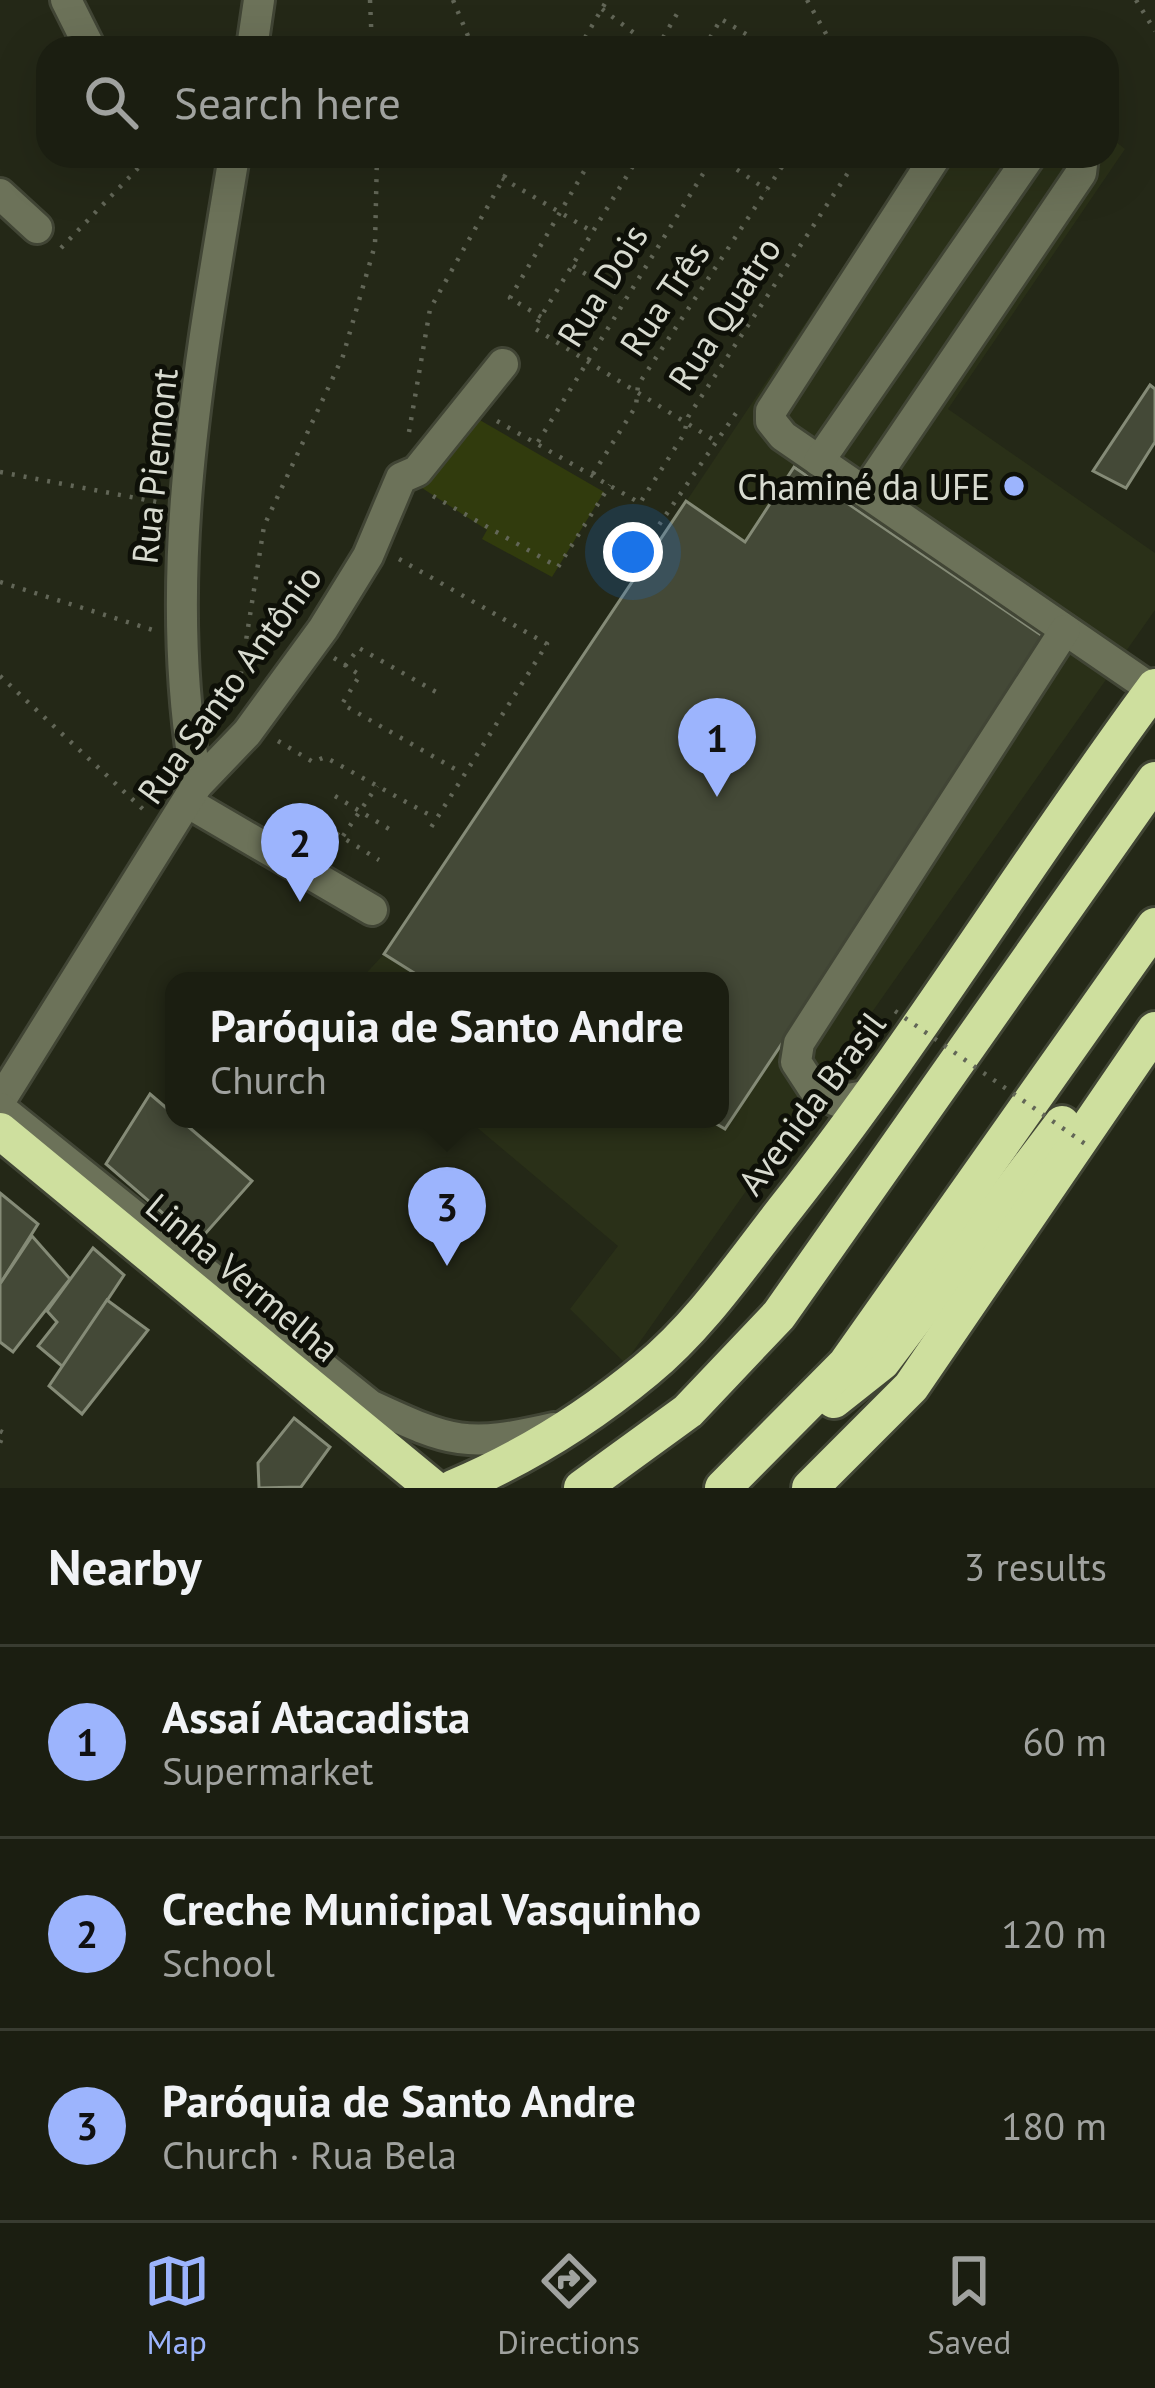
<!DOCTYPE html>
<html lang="en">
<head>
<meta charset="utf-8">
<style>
	body { margin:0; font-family:"PT Sans",sans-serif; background:#24271a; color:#f1f3f6 }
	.you { position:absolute; left:633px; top:552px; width:42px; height:42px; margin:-30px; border:9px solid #fff; border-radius:50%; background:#1a73e8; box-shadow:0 0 0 18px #1a73e833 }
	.badge { display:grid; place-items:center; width:78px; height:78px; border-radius:50%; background:#9cb4fd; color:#111; font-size:39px; font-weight:700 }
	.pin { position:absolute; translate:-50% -99px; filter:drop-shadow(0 3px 6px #0008) }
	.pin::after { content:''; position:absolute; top:63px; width:42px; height:36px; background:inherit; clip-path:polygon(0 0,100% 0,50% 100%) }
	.popup { position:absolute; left:165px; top:972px; width:564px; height:156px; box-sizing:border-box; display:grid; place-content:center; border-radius:24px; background:#1b1e11; filter:drop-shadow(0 3px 9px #0005); font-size:39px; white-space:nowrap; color:#a0a29f }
	.popup b { font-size:45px; color:#f1f3f6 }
	.popup::after { content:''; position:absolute; left:50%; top:100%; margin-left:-24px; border:24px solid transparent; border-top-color:#1b1e11 }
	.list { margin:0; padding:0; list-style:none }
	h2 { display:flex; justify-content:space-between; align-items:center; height:156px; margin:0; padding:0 48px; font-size:51px }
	h2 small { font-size:39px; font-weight:400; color:#a0a29f }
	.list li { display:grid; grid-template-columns:78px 1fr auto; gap:36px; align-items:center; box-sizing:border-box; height:192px; padding:0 48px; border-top:3px solid #393c31 }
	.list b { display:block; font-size:45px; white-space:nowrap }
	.list p { margin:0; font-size:39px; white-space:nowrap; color:#a0a29f }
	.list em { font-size:39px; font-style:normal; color:#a0a29f }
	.icon { flex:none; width:66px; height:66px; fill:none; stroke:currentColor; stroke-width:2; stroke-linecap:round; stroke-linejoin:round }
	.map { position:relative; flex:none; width:1155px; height:1488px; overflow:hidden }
	.search { position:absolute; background:#1b1e11; box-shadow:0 12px 48px #0002; left:36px; right:36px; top:36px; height:132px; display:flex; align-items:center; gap:30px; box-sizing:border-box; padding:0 42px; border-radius:36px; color:#a0a29f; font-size:45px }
	.sheet { height:732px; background:#1b1e11 }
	nav { display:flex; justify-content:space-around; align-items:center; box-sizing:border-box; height:168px; border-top:3px solid #393c31; background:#1b1e11; font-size:33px; color:#a0a29f }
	nav a { display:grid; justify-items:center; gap:6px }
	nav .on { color:#9cb4fd }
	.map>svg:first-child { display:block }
	.built { fill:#2a3018 }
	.green { fill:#313b0d }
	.building { fill:#444937; stroke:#858b77; stroke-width:3 }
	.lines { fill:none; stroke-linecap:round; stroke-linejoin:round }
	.minor-casing { stroke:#414535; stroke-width:36 }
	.highway-casing { stroke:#414535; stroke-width:42 }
	.path { stroke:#626657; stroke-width:4.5; stroke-dasharray:3 9; stroke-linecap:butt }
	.minor { stroke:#6c7259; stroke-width:30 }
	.highway { stroke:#cedf9e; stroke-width:36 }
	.path-bridge { stroke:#626657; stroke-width:4.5; stroke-dasharray:3 9; stroke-linecap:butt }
	.poi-dot { fill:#9cb4fd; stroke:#0e1008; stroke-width:4.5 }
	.labels { text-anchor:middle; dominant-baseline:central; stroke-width:10; stroke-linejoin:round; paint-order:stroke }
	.street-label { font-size:36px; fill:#d8dbd0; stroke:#0e1008 }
	.poi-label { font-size:36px; fill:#d8dbd0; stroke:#0e1008; text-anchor:end }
</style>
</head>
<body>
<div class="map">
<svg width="1155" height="1488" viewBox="0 0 1155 1488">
	<rect width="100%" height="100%" fill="#242817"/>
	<path class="built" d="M1107 135 1125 149 948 409 1155 553V610L625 1363 570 1309 618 1246 467 1119H720V981H359L384 954 917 156H1107Z"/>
	<path class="green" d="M478 419 604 492 552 577 482 539 487 530 422 488Z"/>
	<g class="building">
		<path d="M1150 385 1155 389V442L1126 488 1093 471Z"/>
		<path d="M794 467 1050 641 725 1129 708 1119H720V981H427L384 954 686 501 745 542Z"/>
		<path d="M150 1094 252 1181 197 1243 106 1164Z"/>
		<path d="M0 1193 38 1224 0 1284Z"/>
		<path d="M32 1236 70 1279 13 1352 0 1342V1284Z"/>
		<path d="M93 1248 124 1275 63 1367 38 1346 57 1322 47 1311Z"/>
		<path d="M107 1300 148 1330 82 1414 49 1386Z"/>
		<path d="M294 1418 330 1447 301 1487 259 1488 258 1463Z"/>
	</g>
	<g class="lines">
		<g class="minor-casing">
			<g id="minor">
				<path d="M66 0 90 48"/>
				<path d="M252 48 259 0"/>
				<path d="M936 156 771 411V421L783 436 1153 690"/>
				<path d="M0 194 37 228"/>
				<path d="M819 461 1030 156"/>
				<path d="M865 492 1081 173 1083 156"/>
				<path d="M197 785C159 577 200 362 234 156"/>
				<path d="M187 802 372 910"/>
				<path d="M871 1095 836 1101 813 1088 796 1062 799 1043 1065 630"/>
				<path d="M0 1101 197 785 247 733 323 629 368 556 401 478 417 471 503 364"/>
				<path d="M0 1108 370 1405C452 1443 466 1448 554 1428"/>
			</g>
		</g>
		<g class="highway-casing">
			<g id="highway">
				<path d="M0 1131 433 1488"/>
				<path d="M834 1400 882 1362 1062 1124"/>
				<path d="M453 1488C524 1458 587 1419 646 1370 702 1324 743 1262 788 1205 919 1039 1029 857 1155 687"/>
				<path d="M582 1488 688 1411 779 1315 1155 780"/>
				<path d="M723 1488 846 1364 1155 926"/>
				<path d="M810 1488 911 1387 1155 1030"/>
			</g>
		</g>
		<g class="path">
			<path d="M370 0 372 48"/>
			<path d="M453 0 473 48"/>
			<path d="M807 0 834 48"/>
			<path d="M1136 0 1155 31"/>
			<path d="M602 9 654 48"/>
			<path d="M579 48 607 0"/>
			<path d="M657 48 681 7"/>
			<path d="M704 48 721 19 769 48"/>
			<path d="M639 156 534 328 717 442"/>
			<path d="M717 156 767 190"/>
			<path d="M502 178 593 232"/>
			<path d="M61 248 145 161 143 156"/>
			<path d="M573 266 624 298"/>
			<path d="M541 317 510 298 593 156"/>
			<path d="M497 421 640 503 684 434 688 417 859 156"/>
			<path d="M409 432 430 309 516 156"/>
			<path d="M538 442 714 156"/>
			<path d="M0 472 157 502"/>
			<path d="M593 474 636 406 638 385 789 156"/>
			<path d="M433 496 558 567 610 485"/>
			<path d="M399 559 547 644 430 829"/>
			<path d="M632 564 741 406"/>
			<path d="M0 582 156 631"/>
			<path d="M334 658 360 675 342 704 462 773"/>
			<path d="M345 666 359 648 443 696"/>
			<path d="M0 676 147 813"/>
			<path d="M237 698 264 526 343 356 375 245 377 156"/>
			<path d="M278 741 313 762 325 757 435 818"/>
			<path d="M335 796 394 832"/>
			<path d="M316 821 379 860"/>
			<path d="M343 836 377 786"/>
			<path d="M0 1431 4 1433 0 1443"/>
		</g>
		<use href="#minor" class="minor"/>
		<use href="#highway" class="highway"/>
		<path class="path-bridge" d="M895 1011 1091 1148"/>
	</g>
	<circle class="poi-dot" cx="1014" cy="486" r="12"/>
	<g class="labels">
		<g class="street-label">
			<text transform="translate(602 285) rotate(-58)">Rua Dois</text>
			<text transform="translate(664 298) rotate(-56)">Rua Três</text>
			<text transform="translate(724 313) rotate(-57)">Rua Quatro</text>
			<text transform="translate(154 466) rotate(-84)">Rua Piemont</text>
			<text transform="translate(229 684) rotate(-54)">Rua Santo Antônio</text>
			<text transform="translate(811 1103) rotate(-53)">Avenida Brasil</text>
			<text transform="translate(243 1277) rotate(40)">Linha Vermelha</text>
		</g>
		<g class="poi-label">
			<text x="990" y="486">Chaminé da UFE</text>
		</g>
	</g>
</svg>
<div class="you"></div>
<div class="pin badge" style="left:717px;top:797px">1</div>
<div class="pin badge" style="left:300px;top:902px">2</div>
<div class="pin badge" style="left:447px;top:1266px">3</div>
<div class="popup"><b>Paróquia de Santo Andre</b>Church</div>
<div class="search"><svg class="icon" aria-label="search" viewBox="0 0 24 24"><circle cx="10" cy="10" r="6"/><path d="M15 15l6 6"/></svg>Search here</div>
</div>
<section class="sheet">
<h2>Nearby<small>3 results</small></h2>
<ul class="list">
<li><span class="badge">1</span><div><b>Assaí Atacadista</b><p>Supermarket</p></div><em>60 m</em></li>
<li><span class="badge">2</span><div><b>Creche Municipal Vasquinho</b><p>School</p></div><em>120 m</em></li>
<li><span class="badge">3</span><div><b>Paróquia de Santo Andre</b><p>Church · Rua Bela</p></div><em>180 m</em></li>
</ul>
</section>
<nav>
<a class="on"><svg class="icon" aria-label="map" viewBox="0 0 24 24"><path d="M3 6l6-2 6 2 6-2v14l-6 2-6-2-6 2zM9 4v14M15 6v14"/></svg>Map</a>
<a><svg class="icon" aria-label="directions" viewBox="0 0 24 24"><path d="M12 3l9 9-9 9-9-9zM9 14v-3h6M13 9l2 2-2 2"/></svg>Directions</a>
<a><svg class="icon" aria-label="saved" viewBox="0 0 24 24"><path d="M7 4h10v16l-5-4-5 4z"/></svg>Saved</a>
</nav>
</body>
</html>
